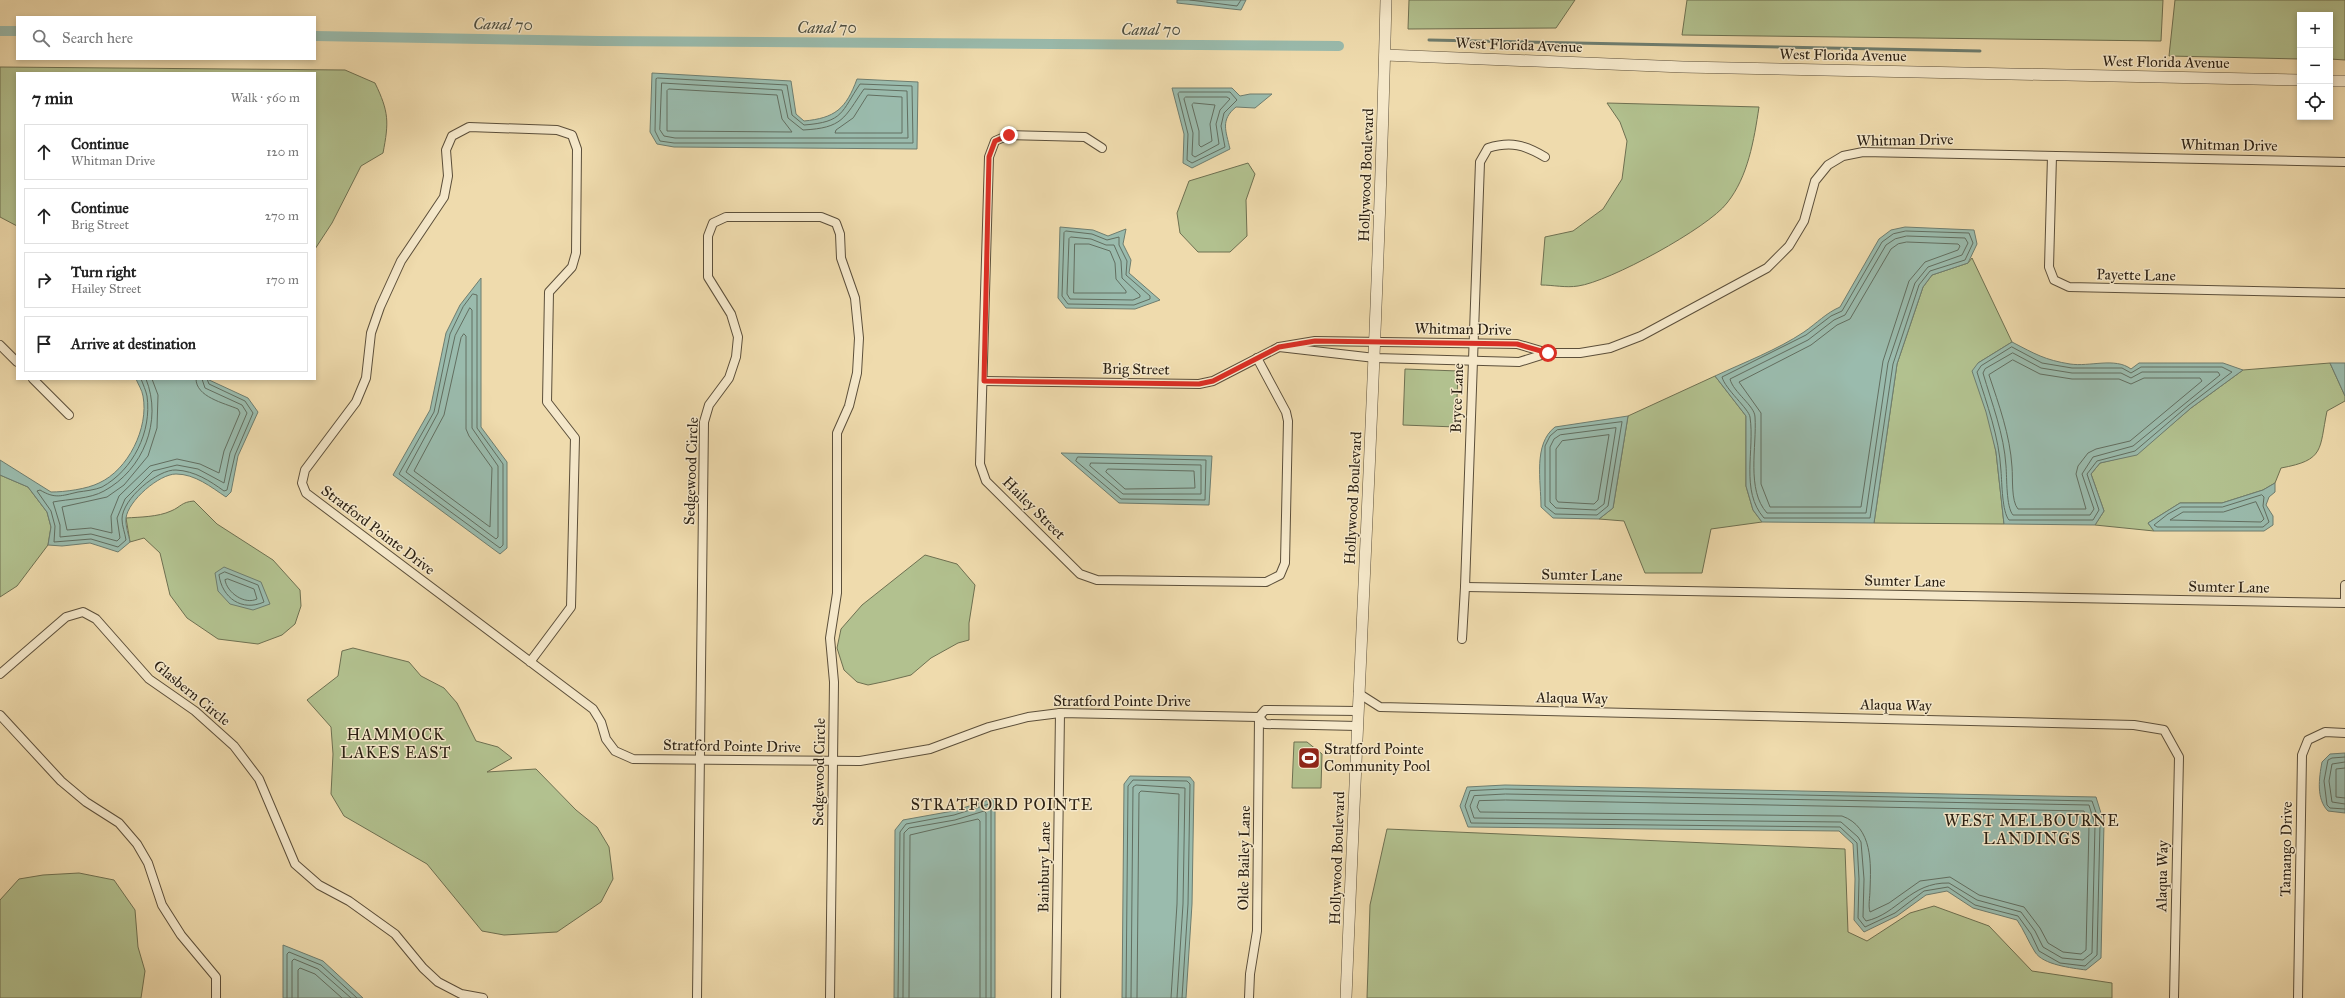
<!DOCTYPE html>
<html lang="en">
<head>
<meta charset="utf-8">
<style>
	body { margin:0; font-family:"IM FELL Great Primer",serif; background:#f6f6f6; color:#222 }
	.controls { position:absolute; right:12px; top:12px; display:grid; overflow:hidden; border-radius:0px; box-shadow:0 2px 6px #0003 }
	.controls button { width:36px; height:36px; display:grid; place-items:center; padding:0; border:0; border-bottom:1px solid #e0e0e0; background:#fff; color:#222; font:20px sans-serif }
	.stop { position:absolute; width:12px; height:12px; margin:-9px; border:3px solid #d93025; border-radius:50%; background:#fff }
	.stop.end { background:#d93025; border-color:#fff; box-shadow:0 1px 4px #0008 }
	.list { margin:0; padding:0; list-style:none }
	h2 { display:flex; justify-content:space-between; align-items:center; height:52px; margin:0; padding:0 16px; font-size:17px }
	h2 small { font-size:13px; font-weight:400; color:#767676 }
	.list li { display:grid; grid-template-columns:26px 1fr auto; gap:12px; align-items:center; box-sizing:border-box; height:56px; margin:0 8px 8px; padding:0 8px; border:1px solid #e0e0e0; border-radius:0px }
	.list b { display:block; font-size:15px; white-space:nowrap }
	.list p { margin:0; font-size:13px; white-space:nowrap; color:#767676 }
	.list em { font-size:13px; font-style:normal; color:#767676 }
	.icon { flex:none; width:22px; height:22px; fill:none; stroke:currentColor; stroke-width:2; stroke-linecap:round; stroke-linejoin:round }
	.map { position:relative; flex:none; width:2345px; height:998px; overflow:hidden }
	.search { position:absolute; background:#fff; box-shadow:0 2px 6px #0003; left:16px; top:16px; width:300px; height:44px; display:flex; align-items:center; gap:10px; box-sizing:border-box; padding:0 14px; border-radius:0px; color:#767676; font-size:15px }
	.panel { position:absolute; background:#fff; box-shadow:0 2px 6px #0003; left:16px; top:72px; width:300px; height:308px; border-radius:0px }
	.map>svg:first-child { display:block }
	.green { fill:#b2c18f; stroke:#6e7051 }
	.water { fill:#9abbad; stroke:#6e7d6f }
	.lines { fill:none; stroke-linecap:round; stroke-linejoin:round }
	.shore { stroke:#626e60; stroke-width:1 }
	.stream { stroke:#6e7d6f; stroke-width:3 }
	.canal { stroke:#9abbad; stroke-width:10 }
	.minor-casing { stroke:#5c4f3a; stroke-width:10 }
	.tertiary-casing { stroke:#5c4f3a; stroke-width:12 }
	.minor { stroke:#f5e8ca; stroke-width:8 }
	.tertiary { stroke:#f5e8ca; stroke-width:11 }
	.route { stroke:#d93025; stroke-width:5 }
	.labels { text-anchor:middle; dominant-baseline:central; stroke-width:3; stroke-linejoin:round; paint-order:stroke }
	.street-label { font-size:15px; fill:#2b2013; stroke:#f5e8ca }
	.poi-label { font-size:15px; fill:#2b2013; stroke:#f5e8ca; text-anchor:start }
	.water-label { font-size:16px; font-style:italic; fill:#4c4e41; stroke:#f5e8ca }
	.neighbourhood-label { font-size:16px; letter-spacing:1px; fill:#2b2013; stroke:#f5e8ca }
</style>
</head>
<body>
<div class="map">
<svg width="2345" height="998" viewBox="0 0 2345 998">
	<rect width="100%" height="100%" fill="#efdbad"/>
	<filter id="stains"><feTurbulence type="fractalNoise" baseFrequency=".005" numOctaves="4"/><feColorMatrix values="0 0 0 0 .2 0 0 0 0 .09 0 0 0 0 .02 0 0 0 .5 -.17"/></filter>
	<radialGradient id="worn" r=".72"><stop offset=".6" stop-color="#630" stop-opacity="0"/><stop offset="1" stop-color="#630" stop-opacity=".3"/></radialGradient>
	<g class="green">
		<path d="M1409 0H1575L1556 28 1408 29Z"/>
		<path d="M1687 0H2163L2161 41 1682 35Z"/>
		<path d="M2175 0H2345V60L2330 59V15H2300V59L2169 56Z"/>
		<path d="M0 67 345 70 375 83C389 112 389 122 383 153L361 166 332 223 315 249V73H17V226L0 217Z"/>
		<path d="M1607 103 1759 107C1754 140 1748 177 1727 203 1708 228 1609 282 1578 286 1566 288 1553 285 1541 285L1545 237 1573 231 1603 209 1622 179 1627 141 1620 122Z"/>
		<path d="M1248 163 1255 174 1246 200 1247 236 1230 252H1198L1180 233 1177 213 1189 181Z"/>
		<path d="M1972 258 2012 342 1978 363 1996 452 2004 524 1874 523 1897 364 1923 287 1932 275 1968 263Z"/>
		<path d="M2330 363 2345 396V401L2327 411C2319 450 2325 460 2281 468L2275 483 2263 490 2222 503H2180L2148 523 2154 531 2095 525 2104 511 2091 474 2100 463 2137 454 2191 408 2243 370Z"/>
		<path d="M1405 369 1458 371 1456 427 1403 425Z"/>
		<path d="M1715 376 1746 416V486L1753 510 1762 522 1711 529 1702 573H1645L1624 521 1599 519 1613 508 1628 416Z"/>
		<path d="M0 475 28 487 47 512 51 527 48 545 17 586 0 597Z"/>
		<path d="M194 501 217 524 273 560 300 590 301 606 295 624 282 635 258 644 218 639 187 618 170 595 160 553 144 538 130 542 126 518C140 517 158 517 171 511 181 507 181 502 194 501Z"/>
		<path d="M925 555 957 564 975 585 969 623V640L958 643 931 658 911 675 887 681 868 685 857 682 844 670 837 648 841 629 862 605Z"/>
		<path d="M353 648 409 662 421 676 444 688 457 703 476 741 498 747 512 758 487 772 536 769 576 810 597 827 609 847 613 879 601 902 557 932 504 935 482 931 427 864 344 816 331 794 333 754 331 727 307 700 338 676 342 651Z"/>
		<path d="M1294 742H1307L1322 754 1321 788H1292Z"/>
		<path d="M1387 829 1845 849 1848 932 1867 941 1910 913 1934 906 1989 926 2032 971 2112 983V998H1367L1370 905Z"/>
		<path d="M79 873 114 880 135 910 138 947 145 971 141 998H0V900L19 879 43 875Z"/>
	</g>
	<g class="water">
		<path d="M1177 0H1246L1241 10 1177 3Z"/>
		<path d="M652 73 791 81 796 114 804 121C835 118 846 109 857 79L918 82 917 149 674 147 657 144 650 132Z"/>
		<path d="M1172 88H1232L1240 96 1250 94H1272L1255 108 1236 107C1220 120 1226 131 1230 149L1192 168 1183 163 1184 134Z"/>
		<path d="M1060 227 1093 230 1108 236 1126 229 1123 244 1131 260 1129 273 1160 300 1135 309 1066 308 1058 298Z"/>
		<path d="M1905 227 1974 230 1977 244 1968 263 1932 275 1923 287 1897 364 1874 523 1762 522 1753 510 1746 486V416L1715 376C1745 362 1777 350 1804 332 1817 323 1826 313 1840 307L1879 239 1891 230Z"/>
		<path d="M481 278V427L507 462V548L500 554 393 475 430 410 446 333 460 305Z"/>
		<path d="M2012 342C2035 354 2045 360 2070 364 2090 367 2115 357 2131 369L2139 363H2223L2243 370 2191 408 2137 455 2100 463 2091 474 2104 511 2095 525 2004 524 1996 452 1986 412 1972 371 1978 363Z"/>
		<path d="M2330 363H2345V396Z"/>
		<path d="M136 379H207L248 398 258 412 238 456 231 492 226 497C211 487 195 474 176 474 159 474 128 501 126 518 125 525 129 536 130 542L118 552 90 543 62 546 48 545 51 527 47 512 28 487 0 475V460L51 492C65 492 87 489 99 483 128 470 149 428 143 396 142 390 138 384 136 379Z"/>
		<path d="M1628 416 1613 508 1599 519 1553 518 1541 507C1541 481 1533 444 1555 427Z"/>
		<path d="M1061 453 1212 456 1209 505 1119 503Z"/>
		<path d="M2275 483V492L2269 497 2266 505 2273 516V525L2264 531H2154L2148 523 2180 503H2222L2263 490Z"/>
		<path d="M224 567 261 582 270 604 253 610 230 604 218 591 215 573Z"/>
		<path d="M1302 748H1306L1319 765 1311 767 1299 754Z"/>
		<path d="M2345 753V813L2328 811C2316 799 2319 778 2322 762L2330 754Z"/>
		<path d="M1130 776 1190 777 1194 782 1192 904 1186 998H1122L1124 784Z"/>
		<path d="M1505 785 2096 797 2104 823 2101 958 2086 970C2072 968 2043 965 2035 952 2028 941 2024 930 2017 920L1973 908 1947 891 1926 895 1897 916 1864 932 1854 920 1855 879 1853 844 1839 831 1468 827 1460 806 1467 787Z"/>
		<path d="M995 798V998H894L895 830 903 820 953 811Z"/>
		<path d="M283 945 323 961 363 998H283Z"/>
	</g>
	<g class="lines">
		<g class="shore">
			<path d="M1190 0 1237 6 1241 0"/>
			<path d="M658 78 787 85 792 115 804 125C844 122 841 112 860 84L912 86 913 143H674L660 141 655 131 656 79Z"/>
			<path d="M662 83 782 90 788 118 803 130C843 128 844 118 864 89L907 91 908 138H675L664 136 660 130Z"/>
			<path d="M669 89 777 95 782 119 792 132 667 131V91Z"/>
			<path d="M1180 92H1230L1237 100 1224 113 1221 126 1225 147 1192 163 1187 160 1188 134 1178 94Z"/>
			<path d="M868 95 902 97V133H835L836 130 853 118Z"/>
			<path d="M1186 97H1227L1230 99 1220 110 1216 124 1219 144 1195 157 1192 155 1193 133 1184 99Z"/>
			<path d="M1194 103 1215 105 1210 124 1212 141 1201 147 1199 145V131L1192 105Z"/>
			<path d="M1066 231 1092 234 1107 240 1119 237V245L1127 261 1126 275 1150 296V299L1134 305 1068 304 1062 296 1064 233Z"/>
			<path d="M1906 231 1969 233 1973 243 1965 260 1930 271 1919 285 1893 364 1870 518H1764C1740 491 1755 450 1750 417 1749 409 1725 389 1722 377L1806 335 1831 316 1842 311 1882 242 1893 234Z"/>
			<path d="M1907 236 1965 238 1968 243 1962 255 1928 267 1915 283 1888 363 1866 513H1767C1746 490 1757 446 1755 417 1755 406 1733 392 1730 379L1808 340 1834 320 1845 315 1886 245 1895 239Z"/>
			<path d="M1071 237 1091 239 1106 245H1114L1121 261 1122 278 1140 295V297L1133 300 1070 299 1067 294 1069 239Z"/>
			<path d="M1907 242 1958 244 1960 246 1958 250 1925 262 1909 281 1883 361 1861 507H1770L1761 484V413L1739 382 1811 345 1837 325 1850 319 1891 249 1898 244Z"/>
			<path d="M1075 244H1089L1110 251 1115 263 1116 279 1126 291V293H1074Z"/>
			<path d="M473 294 477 295V428L503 464V545L500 548 399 474 434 412 450 334 463 307Z"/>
			<path d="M470 308 472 310V428L498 466V537L496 539 406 472 438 413 455 336Z"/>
			<path d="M464 334 466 336V429L469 436 492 468 490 527 414 471 444 415 461 338Z"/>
			<path d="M2012 347 2042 363 2072 368H2122L2131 373 2141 367H2222L2232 372 2189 405 2135 451 2097 461 2087 474 2099 510 2093 520H2009C2002 512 2002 483 2001 471 1999 436 1987 405 1977 372L1981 366Z"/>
			<path d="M2013 353 2041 368 2072 373H2121L2131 378 2142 372H2218L2220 375 2133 446 2093 457 2082 474 2094 509 2090 515H2013C2006 507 2007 478 2006 466 2004 434 1992 404 1983 373L1985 369Z"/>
			<path d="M2013 360 2040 374 2072 379H2119L2131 384 2144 378H2200L2202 381 2130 441 2096 449 2088 453 2078 466 2076 474 2086 509H2018C2011 501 2013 478 2012 467 2010 435 1999 405 1989 375Z"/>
			<path d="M141 379C143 384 146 391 147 396 152 432 133 470 102 487 95 490 85 491 78 492 61 496 55 499 40 490L37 491 51 511 55 526 54 542 91 539 118 547 126 540C125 533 122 526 122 519 122 499 158 469 176 470 195 471 210 481 224 491L227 490 235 455 253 413 245 401 209 384 207 379"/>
			<path d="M146 379C163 421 143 470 104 491 90 499 68 499 53 502L60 525V537L91 534 117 541 120 538 117 518 125 499 153 471 177 465 198 469 224 483 230 453 247 413 242 405 205 388 202 379"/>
			<path d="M152 379 158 395 157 428 148 456 124 485 107 497 62 507 67 530 91 528 112 533 111 516 119 496 150 466 177 459 200 464 219 473 224 451 240 413 238 409C224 403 196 397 196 379"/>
			<path d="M1622 422 1608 506 1597 515 1555 514 1545 506V446L1550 436 1557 430Z"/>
			<path d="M1616 428 1604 504 1596 510 1556 508 1550 502V447L1554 439 1560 435Z"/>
			<path d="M1609 435 1598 500 1594 504 1558 502 1556 499V449L1562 441Z"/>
			<path d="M1078 457 1206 460 1205 500 1121 499 1076 461Z"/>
			<path d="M1091 463 1201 465V494H1123L1090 466Z"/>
			<path d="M1108 469 1194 471 1195 488 1125 489 1106 472Z"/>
			<path d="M2262 495 2264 497 2263 506 2269 522 2263 527H2157L2154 525 2168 514 2181 507H2222Z"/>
			<path d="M2256 502 2264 519 2261 522 2170 520 2183 512H2223Z"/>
			<path d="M225 572 258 585 264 602C242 612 222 598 219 575Z"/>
			<path d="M228 579 254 589 257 599C245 605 227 593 225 580Z"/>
			<path d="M2345 757 2332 758 2328 760 2324 781 2327 805 2330 808 2345 809"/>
			<path d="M2345 762 2332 764 2329 781 2332 802 2345 804"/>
			<path d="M2345 768 2336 769V797L2345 798"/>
			<path d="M1505 789 2092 801 2100 824 2097 955 2085 966 2060 963 2039 951 2031 934 2018 916 1975 905 1948 887 1924 891 1895 913 1865 927 1858 918 1859 879 1857 843 1840 827 1471 823 1465 806 1470 791Z"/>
			<path d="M1506 794 2089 805 2095 825 2092 953 2083 960 2062 958 2043 947 2035 931 2021 912 1977 900 1949 883C1910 882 1898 914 1866 921L1863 917 1864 879 1861 842 1858 837 1841 822 1474 818 1470 806 1474 796Z"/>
			<path d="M1506 800 2084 811 2089 826 2086 950 2081 954 2063 952 2048 943 2040 928 2024 907 1979 895 1950 877 1920 881 1889 903 1870 912C1868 906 1870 897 1870 890 1871 864 1873 827 1842 816L1480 812 1477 807 1479 801Z"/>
			<path d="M287 998V954L289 952 321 965 357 998"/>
			<path d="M292 998V961L294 959 318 969 351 998"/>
			<path d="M298 998V970L300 968 315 974 342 998"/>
			<path d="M898 998 900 832 906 824 954 815 989 804 991 806V998"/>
			<path d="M903 998 904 833 909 828 955 820 984 811 986 813V998"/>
			<path d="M909 998 910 835 978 819 980 821V998"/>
			<path d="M1126 998 1128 786 1133 780 1187 781 1190 784 1188 904 1182 998"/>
			<path d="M1131 998 1133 787 1136 785 1185 788 1183 904 1177 998"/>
			<path d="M1137 998 1139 793 1141 791 1179 794 1177 904 1171 998"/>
		</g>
		<path class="stream" d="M1429 40 1980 51"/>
		<g class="canal">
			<path d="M0 31H17"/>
			<path d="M315 36 598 41 1339 46"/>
		</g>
		<g class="minor-casing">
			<g id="minor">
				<path d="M1102 148 1085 137 1009 135 995 141 989 157 980 464 986 481 1080 574 1097 580 1266 582 1280 575 1285 563 1288 421 1286 412 1257 358"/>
				<path d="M2052 156 2049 267 2054 280 2069 287 2345 293"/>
				<path d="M0 345 17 362"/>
				<path d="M1279 347 1375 358 1519 362 1548 353H1580L1610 348 1641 336 1767 268 1789 246 1804 221 1815 181 1828 165 1843 156 1863 152 2345 162"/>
				<path d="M33 379 69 415"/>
				<path d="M984 381 1199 384 1213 381 1279 347 1315 341 1517 344 1548 353"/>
				<path d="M1465 587 2345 603"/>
				<path d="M2345 603V585"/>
				<path d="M1462 639 1465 587 1480 162 1488 148C1511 141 1525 145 1545 157"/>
				<path d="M530 662 571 607 575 438 547 402 549 292 572 267 576 253 577 149 572 135 557 130 469 127 452 136 446 150 448 176 444 197 401 261 380 307 371 333 366 378 356 402 305 470 302 483 306 493 593 709 601 722 606 739 615 751 633 759 860 761 930 749 989 727 1028 717 1060 713 1259 717"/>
				<path d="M0 674 66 617 83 612 96 619 149 679 195 711 234 746 259 779 295 864 319 885 349 901 395 934 423 968 438 982 461 994 483 998"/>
				<path d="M1358 693 1380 707 2134 725 2164 730 2179 757 2174 998"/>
				<path d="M0 715 61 781 86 802 119 823 137 844 148 863 162 905 181 935 216 977V998"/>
				<path d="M1259 717 1265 710 1358 711"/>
				<path d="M1259 717 1265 724 1357 726"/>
				<path d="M697 998 704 422 709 405 729 378 736 357 738 337 731 314 708 277V236L713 223 726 217H821L836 223 840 234 841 258 855 298 859 338 857 373 849 406 837 433V593L830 638 834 682 830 998"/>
				<path d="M1056 998 1060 713"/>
				<path d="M1249 998 1250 974 1257 931 1259 717"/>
				<path d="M2298 998 2302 755 2308 740 2325 732 2345 733"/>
			</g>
		</g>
		<g class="tertiary-casing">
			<g id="tertiary">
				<path d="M1385 55 1683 67 2300 80"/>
				<path d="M2330 81H2345"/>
				<path d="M1346 998C1359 665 1378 333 1386 0"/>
			</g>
		</g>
		<use href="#minor" class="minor"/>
		<use href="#tertiary" class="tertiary"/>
	</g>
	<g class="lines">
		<path class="route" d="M1009 135 995 141 989 157 984 381 1199 384 1213 381 1279 347 1315 341 1517 344 1548 353"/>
	</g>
	<defs>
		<g id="stadium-square" transform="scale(1.15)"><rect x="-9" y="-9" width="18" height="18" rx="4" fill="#8f2418" stroke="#f5e8ca"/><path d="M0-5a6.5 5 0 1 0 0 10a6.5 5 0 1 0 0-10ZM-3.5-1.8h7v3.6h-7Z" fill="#fff"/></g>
	</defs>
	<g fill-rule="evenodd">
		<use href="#stadium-square" x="1309" y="758"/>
	</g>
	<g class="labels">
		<g class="street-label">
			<text transform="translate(1519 45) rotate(2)">West Florida Avenue</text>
			<text transform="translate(1843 55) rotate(1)">West Florida Avenue</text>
			<text transform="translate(2166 62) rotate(1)">West Florida Avenue</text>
			<text transform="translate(1905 140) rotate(-1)">Whitman Drive</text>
			<text transform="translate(2229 145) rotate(1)">Whitman Drive</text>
			<text transform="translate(1366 175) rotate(-88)">Hollywood Boulevard</text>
			<text transform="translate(2136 275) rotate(1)">Payette Lane</text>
			<text transform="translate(1463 329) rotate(1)">Whitman Drive</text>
			<text transform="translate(1136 369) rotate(1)">Brig Street</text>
			<text transform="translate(1457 398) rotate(-88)">Bryce Lane</text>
			<text transform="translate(691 471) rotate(-88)">Sedgewood Circle</text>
			<text transform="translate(1353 498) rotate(-87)">Hollywood Boulevard</text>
			<text transform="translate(1034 508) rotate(45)">Hailey Street</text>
			<text transform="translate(378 530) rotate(37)">Stratford Pointe Drive</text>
			<text transform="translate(1582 575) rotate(1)">Sumter Lane</text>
			<text transform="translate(1905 581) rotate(1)">Sumter Lane</text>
			<text transform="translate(2229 587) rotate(1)">Sumter Lane</text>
			<text transform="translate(192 693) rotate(39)">Glasbern Circle</text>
			<text transform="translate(1572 698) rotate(1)">Alaqua Way</text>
			<text x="1122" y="701">Stratford Pointe Drive</text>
			<text transform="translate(1896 705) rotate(1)">Alaqua Way</text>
			<text transform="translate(732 746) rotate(1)">Stratford Pointe Drive</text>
			<text transform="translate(819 772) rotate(-89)">Sedgewood Circle</text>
			<text transform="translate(2286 849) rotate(-89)">Tamango Drive</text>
			<text transform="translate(1244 858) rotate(-89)">Olde Bailey Lane</text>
			<text transform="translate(1337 858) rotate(-88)">Hollywood Boulevard</text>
			<text transform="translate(1044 867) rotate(-89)">Bainbury Lane</text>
			<text transform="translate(2162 876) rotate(-89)">Alaqua Way</text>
		</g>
		<g class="poi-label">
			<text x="1324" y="749">Stratford Pointe<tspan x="1324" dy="17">Community Pool</tspan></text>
		</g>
		<g class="water-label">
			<text transform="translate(503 24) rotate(1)">Canal 70</text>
			<text x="827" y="27">Canal 70</text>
			<text x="1151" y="29">Canal 70</text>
		</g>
		<g class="neighbourhood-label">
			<text x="396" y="734">HAMMOCK<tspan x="396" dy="18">LAKES EAST</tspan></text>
			<text x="1002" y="804">STRATFORD POINTE</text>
			<text x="2032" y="820">WEST MELBOURNE<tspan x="2032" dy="18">LANDINGS</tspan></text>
		</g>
	</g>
	<rect width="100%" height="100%" filter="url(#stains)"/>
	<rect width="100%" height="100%" fill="url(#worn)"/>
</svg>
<div class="controls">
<button>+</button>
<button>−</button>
<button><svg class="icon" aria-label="locate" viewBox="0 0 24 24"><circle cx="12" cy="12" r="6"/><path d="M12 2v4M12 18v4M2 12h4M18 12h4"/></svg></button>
</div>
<div class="stop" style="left:1548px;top:353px"></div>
<div class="stop end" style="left:1009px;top:135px"></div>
<div class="search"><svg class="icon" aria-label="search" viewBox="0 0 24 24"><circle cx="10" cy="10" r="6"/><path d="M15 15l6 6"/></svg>Search here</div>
<section class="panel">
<h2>7 min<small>Walk · 560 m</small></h2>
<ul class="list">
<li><svg class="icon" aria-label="ahead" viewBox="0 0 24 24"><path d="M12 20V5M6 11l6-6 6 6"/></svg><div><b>Continue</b><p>Whitman Drive</p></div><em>120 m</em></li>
<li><svg class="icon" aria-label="ahead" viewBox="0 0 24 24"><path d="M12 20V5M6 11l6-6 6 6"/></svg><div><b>Continue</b><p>Brig Street</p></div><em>270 m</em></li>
<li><svg class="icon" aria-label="right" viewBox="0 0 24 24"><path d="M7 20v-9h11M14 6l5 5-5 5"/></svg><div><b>Turn right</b><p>Hailey Street</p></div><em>170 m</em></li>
<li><svg class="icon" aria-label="arrive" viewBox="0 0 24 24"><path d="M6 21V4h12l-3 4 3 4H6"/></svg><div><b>Arrive at destination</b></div></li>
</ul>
</section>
</div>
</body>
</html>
